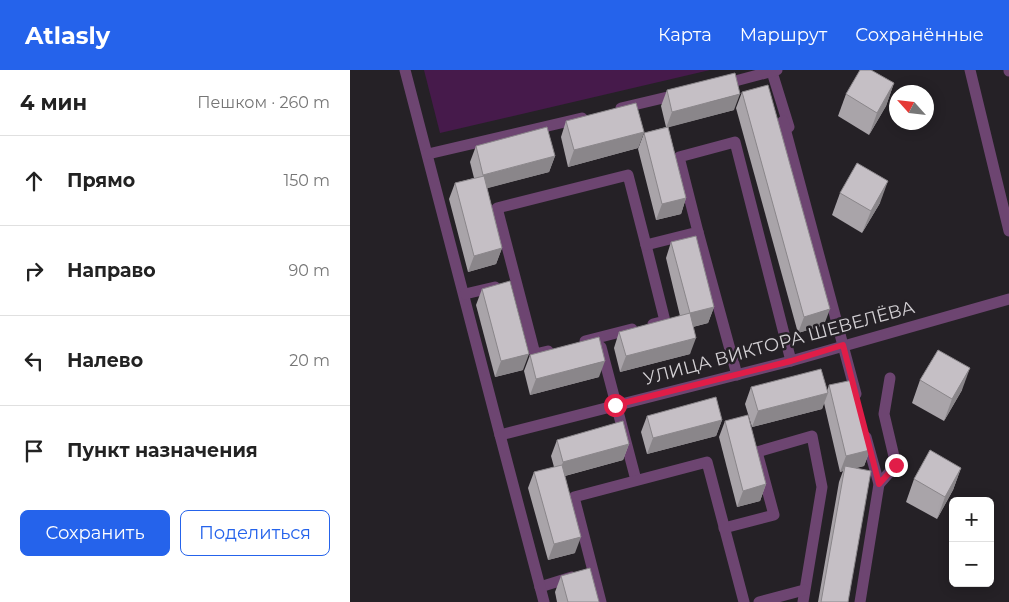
<!DOCTYPE html>
<html lang="ru">
<head>
<meta charset="utf-8">
<style>
	body { margin:0; font-family:Montserrat,sans-serif; background:#f2f2f2; color:#222 }
	.controls { position:absolute; right:15px; bottom:15px; display:grid; overflow:hidden; border-radius:8px; box-shadow:0 2px 12px #0003 }
	.controls button { width:45px; height:45px; display:grid; place-items:center; padding:0; border:0; border-bottom:1px solid #e0e0e0; background:#fff; color:#222; font:25px sans-serif }
	.compass { position:absolute; left:539px; top:15px; width:45px; height:45px; border-radius:50%; background:#fff; box-shadow:0 2px 12px #0003; rotate:297deg }
	.stop { position:absolute; width:15px; height:15px; margin:-11px; border:4px solid #e11d48; border-radius:50%; background:#fff }
	.stop.end { background:#e11d48; border-color:#fff; box-shadow:0 1px 5px #0008 }
	.list { margin:0; padding:0; list-style:none }
	h2 { display:flex; justify-content:space-between; align-items:center; height:65px; margin:0; padding:0 20px; font-size:21px }
	h2 small { font-size:16px; font-weight:400; color:#767676 }
	.list li { display:grid; grid-template-columns:32px 1fr auto; gap:15px; align-items:center; box-sizing:border-box; height:90px; padding:0 20px; border-top:1px solid #e0e0e0 }
	.list b { display:block; font-size:19px; white-space:nowrap }
	.list em { font-size:16px; font-style:normal; color:#767676 }
	.actions { display:flex; gap:10px; padding:15px 20px }
	.actions a { flex:1; padding:11px 0; border:1px solid #2563eb; border-radius:8px; text-align:center; font-size:18px; color:#2563eb }
	.actions .main { background:#2563eb; color:#fff }
	.icon { flex:none; width:28px; height:28px; fill:none; stroke:currentColor; stroke-width:2; stroke-linecap:round; stroke-linejoin:round }
	.map { position:relative; flex:none; width:659px; height:532px; overflow:hidden }
	header { display:flex; align-items:center; gap:30px; box-sizing:border-box; height:70px; padding:0 25px; background:#2563eb; color:#fff }
	header strong { font-size:24px }
	nav { display:flex; gap:28px; margin-inline-start:auto; font-size:18px }
	main { display:flex }
	aside { flex:1; background:#fff }
	.map>svg:first-child { display:block }
	.green { fill:#461a4b }
	.lines { fill:none; stroke-linecap:round; stroke-linejoin:round }
	.minor { stroke:#6d4571; stroke-width:11 }
	.wall { fill:#a9a4a9 }
	.shaded-wall { fill:#8a868a }
	.building { fill:#c5bfc5; stroke:#8a868a }
	.route { stroke:#e11d48; stroke-width:6 }
	.labels { text-anchor:middle; dominant-baseline:central; stroke-width:5; stroke-linejoin:round; paint-order:stroke }
	.street-label { font-size:18px; fill:#d3d0d4; stroke:#252126 }
</style>
</head>
<body>
<header>
<strong>Atlasly</strong>
<nav><a>Карта</a><a>Маршрут</a><a>Сохранённые</a></nav>
</header>
<main>
<aside>
<h2>4 мин<small>Пешком · 260 m</small></h2>
<ul class="list">
<li><svg class="icon" aria-label="ahead" viewBox="0 0 24 24"><path d="M12 20V5M6 11l6-6 6 6"/></svg><div><b>Прямо</b></div><em>150 m</em></li>
<li><svg class="icon" aria-label="right" viewBox="0 0 24 24"><path d="M7 20v-9h11M14 6l5 5-5 5"/></svg><div><b>Направо</b></div><em>90 m</em></li>
<li><svg class="icon" aria-label="left" viewBox="0 0 24 24"><path d="M17 20v-9H6M10 6l-5 5 5 5"/></svg><div><b>Налево</b></div><em>20 m</em></li>
<li><svg class="icon" aria-label="arrive" viewBox="0 0 24 24"><path d="M6 21V4h12l-3 4 3 4H6"/></svg><div><b>Пункт назначения</b></div></li>
</ul>
<div class="actions"><a class="main">Сохранить</a><a>Поделиться</a></div>
</aside>
<div class="map">
<svg width="659" height="532" viewBox="0 0 659 532">
	<rect width="100%" height="100%" fill="#252126"/>
	<path class="green" d="M74 0H360L90 63Z"/>
	<g class="lines">
		<g class="minor">
			<path d="M55 0 150 365"/>
			<path d="M620 0 659 161"/>
			<path d="M659 0V1"/>
			<path d="M422 2 439 57"/>
			<path d="M374 14 427 0"/>
			<path d="M271 38 326 25"/>
			<path d="M433 51 506 324"/>
			<path d="M78 84 232 48"/>
			<path d="M348 162 387 305"/>
			<path d="M296 175 315 251 303 254"/>
			<path d="M115 224 145 217"/>
			<path d="M235 271 282 259"/>
			<path d="M251 277 286 410"/>
			<path d="M198 281 185 284 147 138 278 105 296 175 348 162 329 87 385 72 441 291"/>
			<path d="M529 414 546 395 534 344 540 308"/>
			<path d="M374 458 424 445 407 382 462 366 472 417 453 532"/>
			<path d="M190 517 222 507"/>
			<path d="M194 532 150 365 441 291 659 229"/>
			<path d="M251 532 224 427 357 392 394 532"/>
			<path d="M409 532 454 520"/>
			<path d="M510 532 529 414 516 367"/>
		</g>
	</g>
	<g class="wall">
		<path d="M544 13 536 36 519 65 488 46 496 24Z"/>
		<path d="M317 20 384 40 318 57 336 128 331 144 306 150 288 79 294 63 316 57 311 36Z"/>
		<path d="M392 22 474 255 448 263 386 38Z"/>
		<path d="M216 51 294 62 288 78 218 97 211 67Z"/>
		<path d="M126 76 205 86 199 102 137 118 152 178 146 194 118 202 99 129 105 113 124 108 120 92Z"/>
		<path d="M490 123 530 133 512 163 482 145Z"/>
		<path d="M321 172 364 237 358 253 343 257 340 284 270 302 264 278 269 262 330 246 316 188Z"/>
		<path d="M132 219 173 300 145 307 126 235Z"/>
		<path d="M180 285 249 307 180 325 174 301Z"/>
		<path d="M570 310 612 320 594 351 562 333Z"/>
		<path d="M479 315 520 380 514 396 506 398 498 532H468L489 412 493 401 490 402 474 333 472 339 402 357 395 334 401 317 477 321Z"/>
		<path d="M297 346 372 350 366 366 297 384 291 362Z"/>
		<path d="M375 351 416 414 410 431 387 437 369 367Z"/>
		<path d="M207 370 279 374 273 390 215 406 225 483 198 490 178 418 184 402 204 397 201 386Z"/>
		<path d="M611 398 603 420 587 449 556 432 564 409Z"/>
		<path d="M211 506 249 532H207L205 522Z"/>
	</g>
	<g class="shaded-wall">
		<path d="M544 13 536 36 519 65 527 43Z"/>
		<path d="M390 24 384 40 316 58 322 42Z"/>
		<path d="M294 62 288 78 218 97 224 80Z"/>
		<path d="M205 86 199 102 127 121 133 105Z"/>
		<path d="M538 111 530 133 512 163 521 141Z"/>
		<path d="M336 128 331 144 306 150 312 134Z"/>
		<path d="M152 178 146 194 118 202 124 186Z"/>
		<path d="M364 237 358 253 334 259 340 243Z"/>
		<path d="M480 239 474 255 448 263 454 247Z"/>
		<path d="M346 268 340 284 270 302 276 286Z"/>
		<path d="M179 284 173 300 145 307 151 291Z"/>
		<path d="M255 291 249 307 180 325 186 309Z"/>
		<path d="M620 298 612 320 594 351 602 329Z"/>
		<path d="M478 323 472 339 402 357 408 341Z"/>
		<path d="M372 350 366 366 297 384 303 368Z"/>
		<path d="M279 374 273 390 207 408 213 392Z"/>
		<path d="M520 380 514 396 494 401 495 396 493 401 490 402 496 386Z"/>
		<path d="M611 398 603 420 587 449 595 427Z"/>
		<path d="M416 414 410 431 387 437 393 421Z"/>
		<path d="M231 467 225 483 198 490 204 474Z"/>
	</g>
	<g class="building">
		<path d="M510 0H521L544 13 527 43 496 24Z"/>
		<path d="M385 3 390 24 322 42 317 20Z"/>
		<path d="M418 15 480 239 454 247 392 22Z"/>
		<path d="M286 33 294 62 224 80 216 51Z"/>
		<path d="M197 57 205 86 133 105 126 76Z"/>
		<path d="M318 57 336 128 312 134 294 63Z"/>
		<path d="M507 93 538 111 521 141 490 123Z"/>
		<path d="M134 106 152 178 124 186 105 113Z"/>
		<path d="M346 166 364 237 340 243 321 172Z"/>
		<path d="M160 211 179 284 151 291 132 219Z"/>
		<path d="M340 243 346 268 276 286 269 262Z"/>
		<path d="M249 267 255 291 186 309 180 285Z"/>
		<path d="M588 280 620 298 602 329 570 310Z"/>
		<path d="M471 299 478 323 408 341 401 317Z"/>
		<path d="M503 310 520 380 496 386 479 315Z"/>
		<path d="M366 327 372 350 303 368 297 346Z"/>
		<path d="M398 345 416 414 393 421 375 351Z"/>
		<path d="M273 351 279 374 213 392 207 370Z"/>
		<path d="M580 380 611 398 595 427 564 409Z"/>
		<path d="M212 395 231 467 204 474 184 402Z"/>
		<path d="M495 396 521 401 498 532H471Z"/>
		<path d="M240 498 249 532H218L211 506Z"/>
	</g>
	<g class="lines">
		<path class="route" d="M265 335 441 291 493 275 529 414 546 395"/>
	</g>
	<g class="labels">
		<g class="street-label">
			<text transform="translate(429 273) rotate(-15)">УЛИЦА ВИКТОРА ШЕВЕЛЁВА</text>
		</g>
	</g>
</svg>
<div class="controls">
<button>+</button>
<button>−</button>
</div>
<svg class="compass" viewBox="-18 -18 36 36"><path d="M0-13l5 13h-10z" fill="#e53935"/><path d="M0 13l5-13h-10z" fill="#767676"/></svg>
<div class="stop" style="left:265px;top:335px"></div>
<div class="stop end" style="left:546px;top:395px"></div>
</div>
</main>
</body>
</html>
